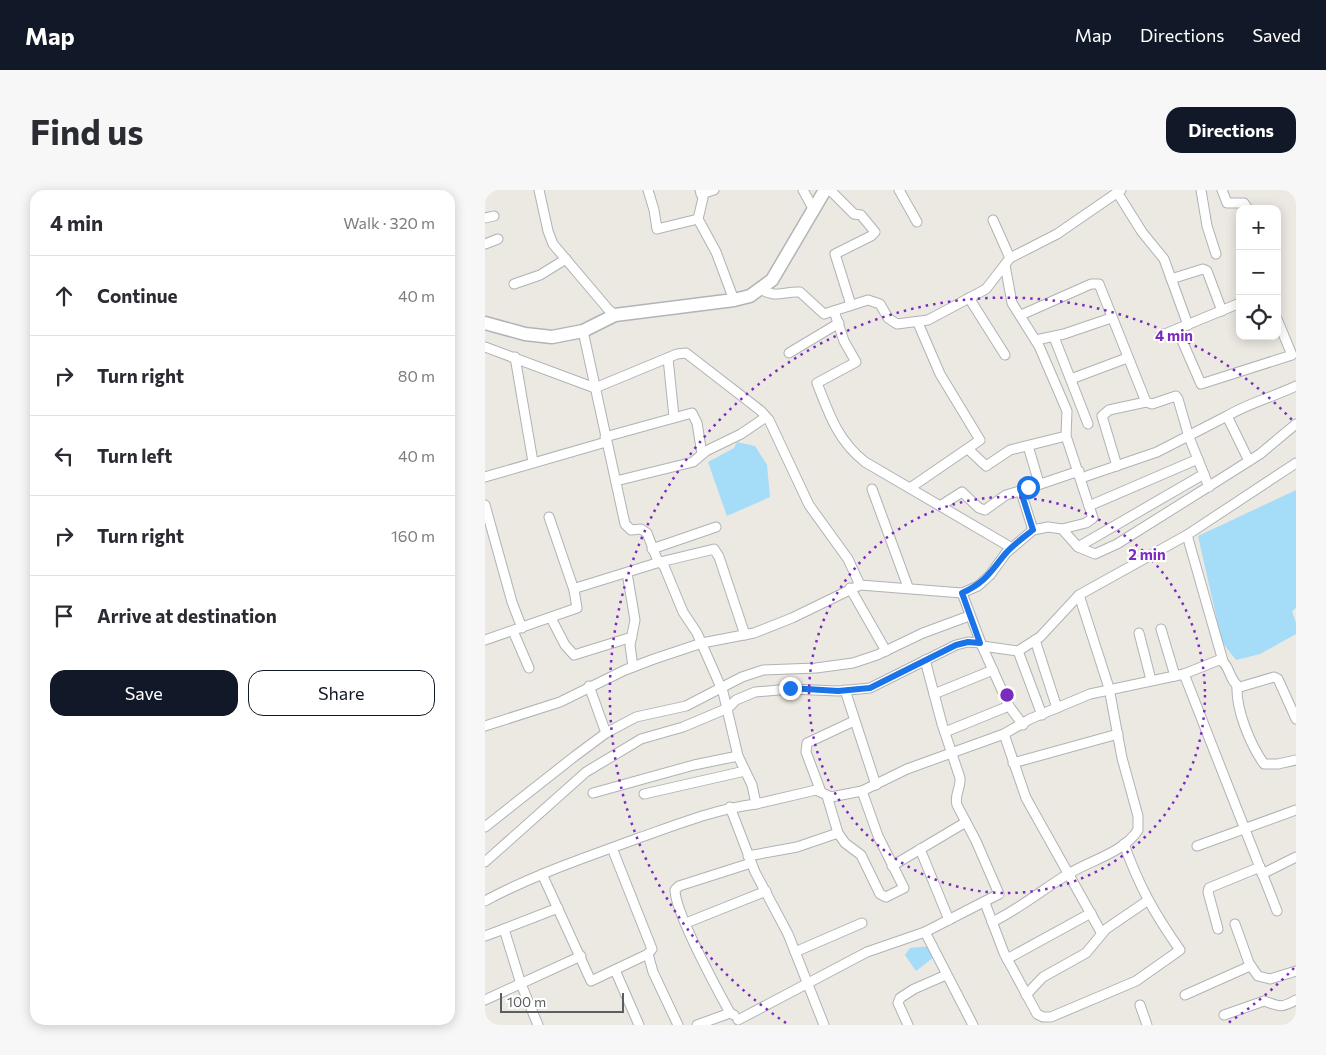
<!DOCTYPE html>
<html lang="en">
<head>
<meta charset="utf-8">
<style>
	body { margin:0; font-family:Commissioner,sans-serif; background:#f7f7f7; color:#2b2b33 }
	.controls { position:absolute; right:15px; top:15px; display:grid; overflow:hidden; border-radius:10px; box-shadow:0 2px 12px #0003 }
	.controls button { width:45px; height:45px; display:grid; place-items:center; padding:0; border:0; border-bottom:1px solid #e1e1e2; background:#fff; color:#2b2b33; font:25px sans-serif }
	.scale { position:absolute; left:15px; bottom:12px; width:124px; box-sizing:border-box; padding-left:5px; border:2px solid #5a5e61; border-top:0; font-size:14px; line-height:18px; white-space:nowrap; color:#5a5e61; -webkit-text-stroke:4px #fff; paint-order:stroke }
	.stop { position:absolute; width:15px; height:15px; margin:-11px; border:4px solid #1a73e8; border-radius:50%; background:#fff }
	.stop.end { background:#1a73e8; border-color:#fff; box-shadow:0 1px 5px #0008 }
	.list { margin:0; padding:0; list-style:none }
	h2 { display:flex; justify-content:space-between; align-items:center; height:65px; margin:0; padding:0 20px; font-size:21px }
	h2 small { font-size:16px; font-weight:400; color:#7c7c81 }
	.list li { display:grid; grid-template-columns:32px 1fr auto; gap:15px; align-items:center; box-sizing:border-box; height:80px; padding:0 20px; border-top:1px solid #e1e1e2 }
	.list b { display:block; font-size:19px; white-space:nowrap }
	.list em { font-size:16px; font-style:normal; color:#7c7c81 }
	.actions { display:flex; gap:10px; padding:15px 20px }
	.actions a { flex:1; padding:11px 0; border:1px solid #111827; border-radius:15px; text-align:center; font-size:18px; color:#111827 }
	.actions .main { background:#111827; color:#fff }
	.icon { flex:none; width:28px; height:28px; fill:none; stroke:currentColor; stroke-width:2; stroke-linecap:round; stroke-linejoin:round }
	.map { position:relative; flex:none; width:811px; height:835px; overflow:hidden; border-radius:15px }
	header { display:flex; align-items:center; gap:30px; box-sizing:border-box; height:70px; padding:0 25px; background:#111827; color:#fff }
	header strong { font-size:24px }
	nav { display:flex; gap:28px; margin-inline-start:auto; font-size:18px }
	.intro { display:flex; align-items:center; justify-content:space-between; box-sizing:border-box; height:120px; padding:0 30px }
	h1 { margin:0; font-size:35px }
	.button { padding:12px 22px; border-radius:15px; background:#111827; color:#fff; font-size:18px; font-weight:700 }
	main { display:flex; gap:30px; padding:0 30px }
	aside { flex:1; background:#fff; border-radius:15px; box-shadow:0 2px 12px #0003 }
	.map>svg:first-child { display:block }
	.water { fill:#a5ddf8 }
	.lines { fill:none; stroke-linecap:round; stroke-linejoin:round }
	.street-casing { stroke:#afb3b6; stroke-width:11 }
	.secondary-casing { stroke:#b1b5b8; stroke-width:15 }
	.street { stroke:#fff; stroke-width:9 }
	.secondary { stroke:#fff; stroke-width:12 }
	.route { stroke:#1a73e8; stroke-width:6 }
	.ring { fill:none; stroke:#7b2cbf; stroke-width:2.5; stroke-dasharray:2.5 5 }
	.centre { fill:#7b2cbf; stroke:#fff; stroke-width:2.5 }
	.ring-label { font-size:15px; text-anchor:middle; font-weight:bold; fill:#7b2cbf; stroke:#fff; stroke-width:4; stroke-linejoin:round; paint-order:stroke }
</style>
</head>
<body>
<header>
<strong>Map</strong>
<nav><a>Map</a><a>Directions</a><a>Saved</a></nav>
</header>
<div class="intro"><h1>Find us</h1><a class="button">Directions</a></div>
<main>
<aside>
<h2>4 min<small>Walk · 320 m</small></h2>
<ul class="list">
<li><svg class="icon" aria-label="ahead" viewBox="0 0 24 24"><path d="M12 20V5M6 11l6-6 6 6"/></svg><div><b>Continue</b></div><em>40 m</em></li>
<li><svg class="icon" aria-label="right" viewBox="0 0 24 24"><path d="M7 20v-9h11M14 6l5 5-5 5"/></svg><div><b>Turn right</b></div><em>80 m</em></li>
<li><svg class="icon" aria-label="left" viewBox="0 0 24 24"><path d="M17 20v-9H6M10 6l-5 5 5 5"/></svg><div><b>Turn left</b></div><em>40 m</em></li>
<li><svg class="icon" aria-label="right" viewBox="0 0 24 24"><path d="M7 20v-9h11M14 6l5 5-5 5"/></svg><div><b>Turn right</b></div><em>160 m</em></li>
<li><svg class="icon" aria-label="arrive" viewBox="0 0 24 24"><path d="M6 21V4h12l-3 4 3 4H6"/></svg><div><b>Arrive at destination</b></div></li>
</ul>
<div class="actions"><a class="main">Save</a><a>Share</a></div>
</aside>
<div class="map">
<svg width="811" height="835" viewBox="0 0 811 835">
	<rect width="100%" height="100%" fill="#ece8e2"/>
	<g class="water">
		<path d="M252 252 270 256 282 275 285 307 242 326 223 272 249 258Z"/>
		<path d="M811 300V418L807 421 811 433V444L775 464 751 470 737 452 713 346Z"/>
		<path d="M446 756 449 767 431 781 420 765 425 758Z"/>
	</g>
	<g class="lines">
		<g class="street-casing">
			<g id="street">
				<path d="M54 0 63 41 68 54 123 119 130 125"/>
				<path d="M163 0 169 20 172 39 213 29 231 62 249 110"/>
				<path d="M318 0 329 20"/>
				<path d="M345 0 369 24 376 25 390 42 386 46 350 64 366 115"/>
				<path d="M414 0 432 32"/>
				<path d="M716 0 722 36 731 64"/>
				<path d="M737 0 742 13H759L763 19"/>
				<path d="M632 2 657 42 679 69 703 135"/>
				<path d="M216 4 229 0"/>
				<path d="M0 28 9 26"/>
				<path d="M213 29 218 8 215 0"/>
				<path d="M508 30 525 68"/>
				<path d="M0 54 13 49"/>
				<path d="M520 75 527 113 554 156 582 221 581 246 608 328 601 333 577 339"/>
				<path d="M686 89 718 79 722 81 737 121"/>
				<path d="M29 94 55 85 81 69"/>
				<path d="M276 99C290 109 299 101 315 102L339 124 383 110 395 114 403 128 412 134 443 130 501 99 525 68 572 44 636 0"/>
				<path d="M484 108 520 165"/>
				<path d="M349 121 359 151 371 172 332 193C344 224 353 251 380 272L527 358"/>
				<path d="M536 125 606 94H614L661 212 667 214 691 206 693 209 704 247 724 297"/>
				<path d="M692 139 716 194 807 165 792 129"/>
				<path d="M98 141 140 334 146 340 156 339 162 343 172 369 179 376 198 422 212 443 238 502 253 566 267 595 271 614 331 600 346 607 377 601 422 579 519 544 545 529 605 504 699 484 734 470C746 474 743 491 755 497L789 487 793 489 811 529"/>
				<path d="M675 146 755 113"/>
				<path d="M569 147 603 234"/>
				<path d="M551 150 579 144 626 128"/>
				<path d="M0 157 110 198 192 164 201 163 276 221 284 230 324 315 363 369 375 395"/>
				<path d="M304 163 354 133"/>
				<path d="M30 167 48 272"/>
				<path d="M183 168 189 227"/>
				<path d="M586 189 642 168"/>
				<path d="M742 226C764 213 788 207 811 196"/>
				<path d="M120 247 207 223 212 233 217 264"/>
				<path d="M543 256 554 293"/>
				<path d="M483 259 501 276 525 260 581 246"/>
				<path d="M632 276 617 226 624 220 661 212"/>
				<path d="M0 287 121 252"/>
				<path d="M596 288 672 262 742 226 764 271"/>
				<path d="M131 291 208 272 221 261 256 244 281 227"/>
				<path d="M425 298 495 250 455 184 433 133"/>
				<path d="M387 299 423 397"/>
				<path d="M0 315 27 412 37 438"/>
				<path d="M455 316 477 302 494 318 500 320 521 305 538 300"/>
				<path d="M604 316 713 269"/>
				<path d="M64 327 89 400"/>
				<path d="M548 340 537 305 538 300 594 281"/>
				<path d="M702 345 738 471"/>
				<path d="M593 357 719 284"/>
				<path d="M167 359 231 337"/>
				<path d="M142 383 150 430 145 455 148 477"/>
				<path d="M365 398 401 461"/>
				<path d="M477 403 497 456 533 461 555 447 594 405 702 345 811 273"/>
				<path d="M66 428 80 455 89 465 147 447"/>
				<path d="M676 439 690 486"/>
				<path d="M28 441 44 478"/>
				<path d="M654 443 666 490"/>
				<path d="M0 450 92 418 89 400 91 398 175 372 229 359 234 367 260 445"/>
				<path d="M550 450 572 518"/>
				<path d="M497 456 524 516 538 535"/>
				<path d="M533 461 557 525"/>
				<path d="M699 484 792 721"/>
				<path d="M104 496 121 543"/>
				<path d="M752 496C751 520 765 554 779 574H793L811 570"/>
				<path d="M360 500 391 595"/>
				<path d="M449 504 508 480"/>
				<path d="M0 536 75 512 140 480 169 469 217 453 269 443 307 428 375 395 477 403 493 396 505 385 521 363 548 340 563 337 577 339 593 357 610 364 632 354 734 290 775 264 811 234"/>
				<path d="M460 542 524 516"/>
				<path d="M519 544 541 608 616 742"/>
				<path d="M528 573 633 544"/>
				<path d="M336 602 321 562 322 553 369 531"/>
				<path d="M108 603 209 575 253 566"/>
				<path d="M159 604 260 581"/>
				<path d="M342 606 353 643 360 653 376 665 395 704 401 707 419 698 393 646 377 601"/>
				<path d="M245 617 270 682 303 744 339 835"/>
				<path d="M0 637 90 566 121 543 151 527 201 516 257 487 278 480 331 478 368 473 392 465 438 443 484 426"/>
				<path d="M712 656 811 620"/>
				<path d="M127 658 167 759 163 764 168 782 193 835"/>
				<path d="M435 659 464 730"/>
				<path d="M263 666 312 657 353 643"/>
				<path d="M0 672 101 582 156 549 198 537 243 518 251 510 270 502 305 499 353 501 385 498 471 455 483 452 495 453"/>
				<path d="M407 676 481 632"/>
				<path d="M57 684 106 791 163 764"/>
				<path d="M777 684 811 667"/>
				<path d="M0 711C48 685 99 668 151 649 191 635 230 619 271 614"/>
				<path d="M500 713 519 763 552 824 558 827H566L651 791 695 760C669 723 654 696 639 654"/>
				<path d="M507 732C535 719 559 698 585 683 607 670 639 662 653 640V626L637 568 624 498 594 405"/>
				<path d="M201 733 281 701"/>
				<path d="M750 734 764 773 773 786 785 789 811 781"/>
				<path d="M733 739 723 702 724 698 775 677"/>
				<path d="M440 742 488 835"/>
				<path d="M0 746 19 739"/>
				<path d="M310 762 377 733"/>
				<path d="M522 769 606 723"/>
				<path d="M130 780 154 835"/>
				<path d="M541 805 558 787 601 763 621 739 662 711"/>
				<path d="M700 805 765 776"/>
				<path d="M0 810 96 766"/>
				<path d="M655 815 662 835"/>
				<path d="M245 823C232 799 190 723 190 700L194 696 266 673"/>
				<path d="M739 825 779 811C795 816 794 819 811 810"/>
				<path d="M253 830 382 762 440 742 514 704 491 651 472 615C469 604 476 599 475 588L457 534 440 470"/>
				<path d="M53 835 36 794 19 739 73 718"/>
				<path d="M212 835 245 823 249 825"/>
				<path d="M423 835 413 813 415 808 429 799 461 785"/>
			</g>
		</g>
		<g class="secondary-casing">
			<path id="secondary" d="M0 133 40 144 67 147 98 141 130 125 249 110 265 106 287 90 340 0"/>
		</g>
		<use href="#street" class="street"/>
		<use href="#secondary" class="secondary"/>
	</g>
	<g class="lines">
		<path class="route" d="M305 498 353 501 385 498 471 455 483 452 495 453 477 403C501 392 505 382 521 363 528 355 539 347 548 340L537 305 538 300 543 297"/>
	</g>
	<g class="ring">
		<circle cx="522" cy="505" r="198"/>
		<path d="M809 778A396 396 0 0 1 743 833M301 833A396 396 0 1 1 809 232"/>
	</g>
	<circle cx="522" cy="505" r="8" class="centre"/>
	<g class="ring-label">
		<text x="689" y="151">4 min</text>
		<text x="662" y="370">2 min</text>
	</g>
</svg>
<div class="controls">
<button>+</button>
<button>−</button>
<button><svg class="icon" aria-label="locate" viewBox="0 0 24 24"><circle cx="12" cy="12" r="6"/><path d="M12 2v4M12 18v4M2 12h4M18 12h4"/></svg></button>
</div>
<div class="scale">100 m</div>
<div class="stop" style="left:543px;top:297px"></div>
<div class="stop end" style="left:305px;top:498px"></div>
</div>
</main>
</body>
</html>
